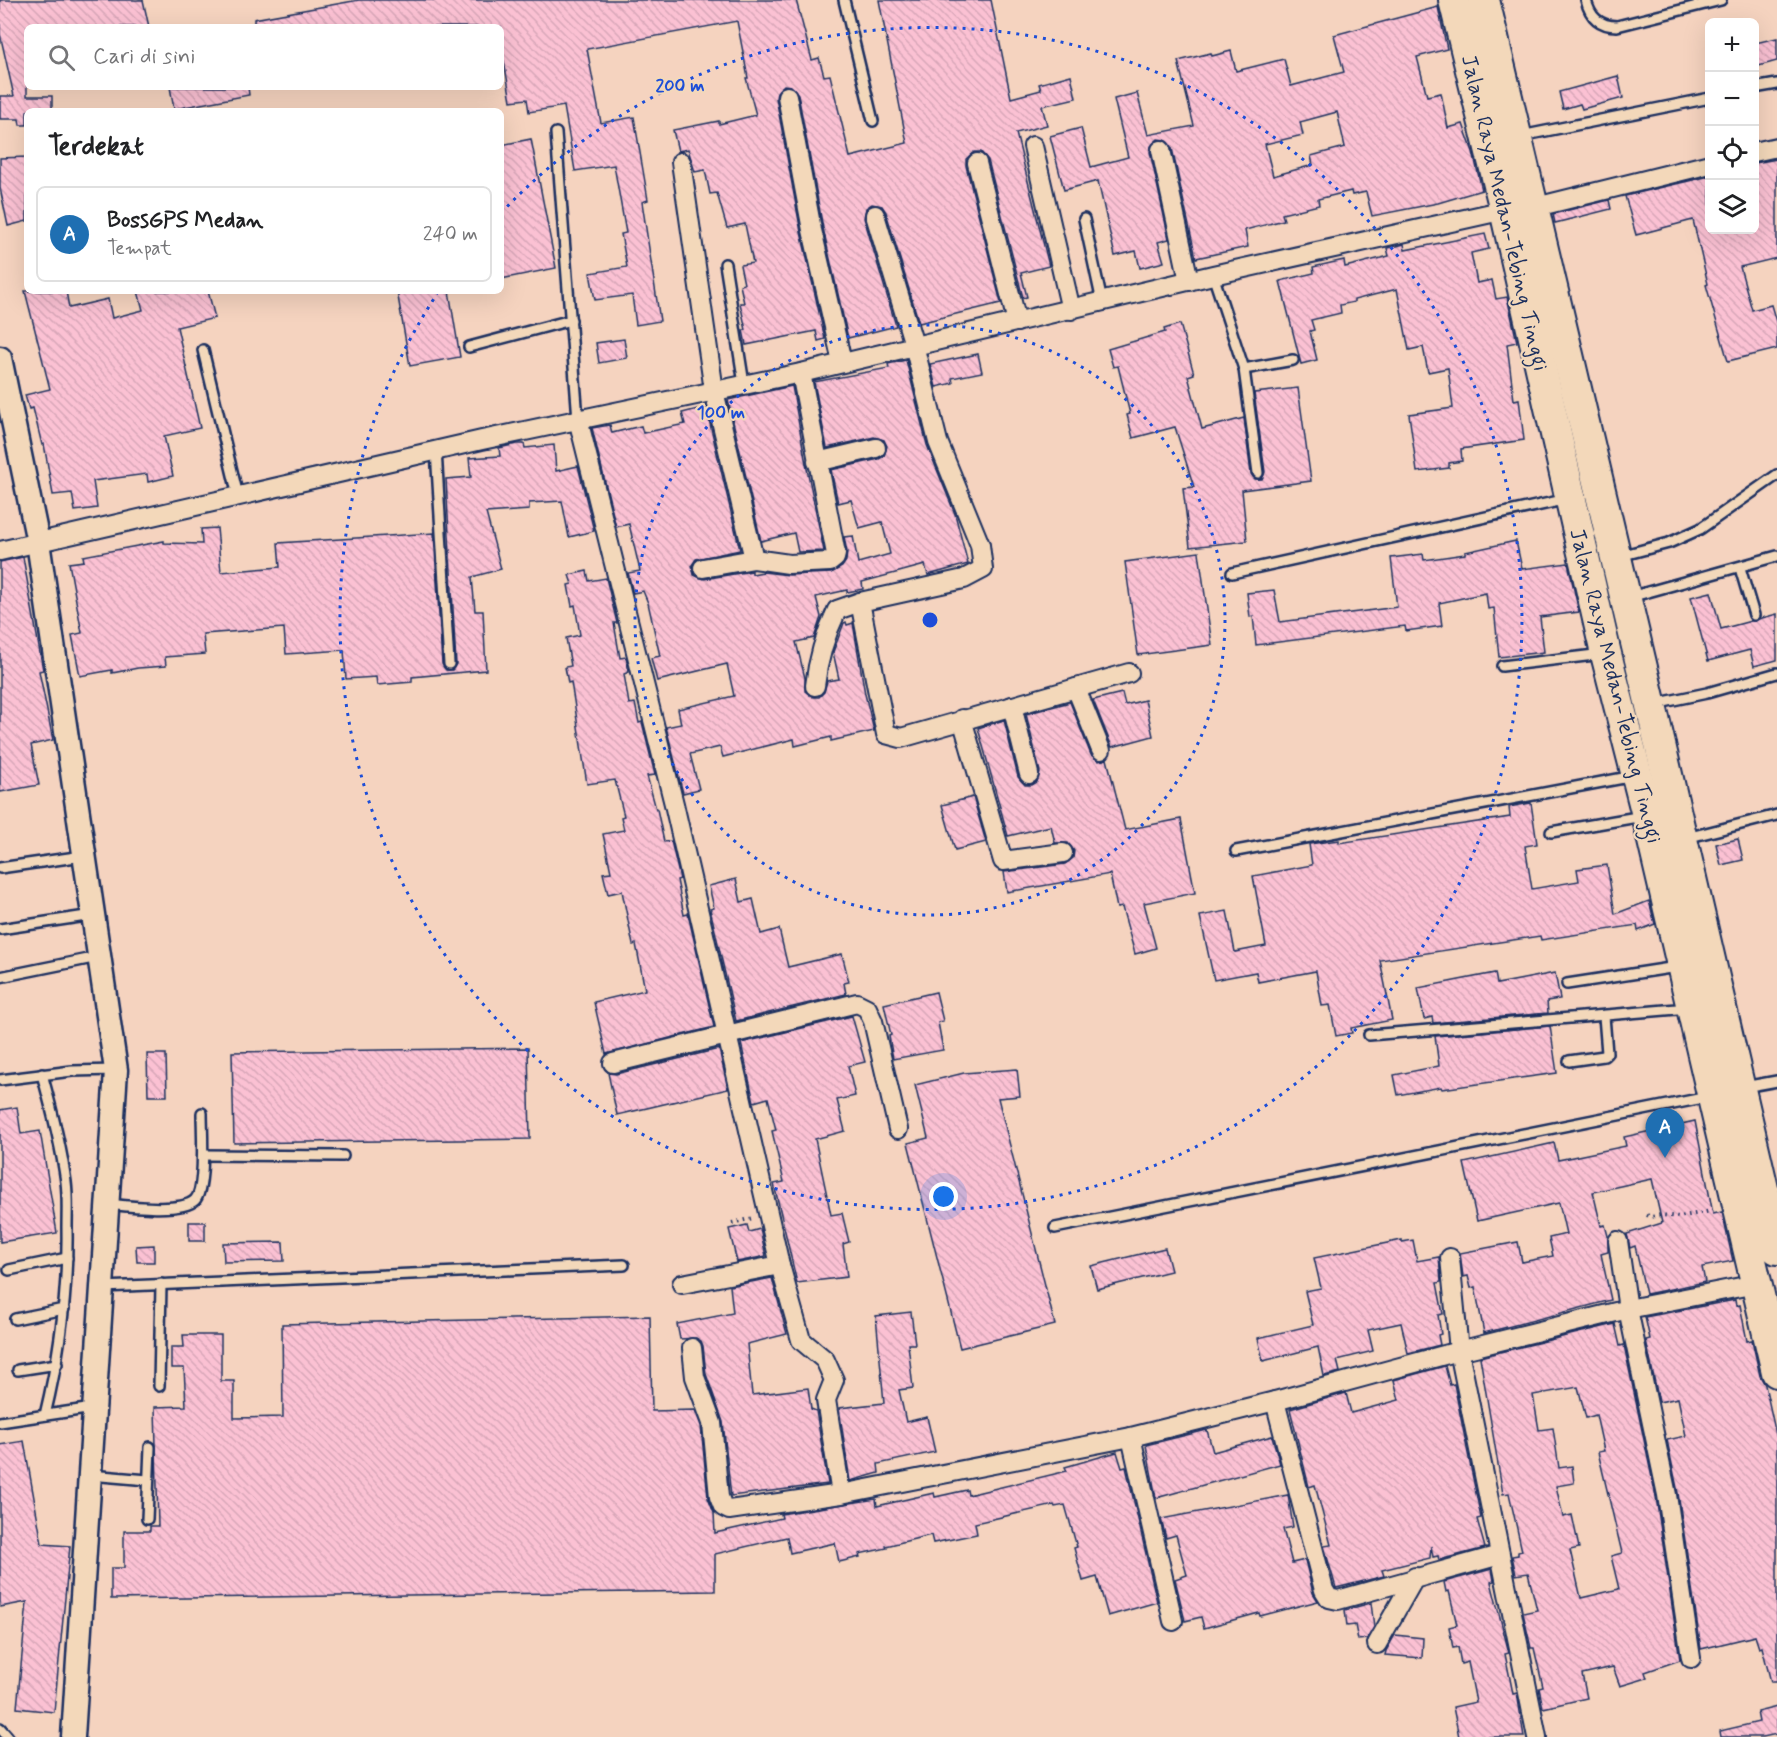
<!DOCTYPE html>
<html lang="id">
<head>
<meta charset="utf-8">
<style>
	body { margin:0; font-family:Mynerve,sans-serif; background:#f6f6f6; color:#202124 }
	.controls { position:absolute; right:18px; top:18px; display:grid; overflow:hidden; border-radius:9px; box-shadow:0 6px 24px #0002 }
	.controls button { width:54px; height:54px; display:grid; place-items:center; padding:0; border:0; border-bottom:2px solid #e0e0e0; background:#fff; color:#202124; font:30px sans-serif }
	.you { position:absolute; left:944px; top:1197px; width:21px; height:21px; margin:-15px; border:4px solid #fff; border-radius:50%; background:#1a73e8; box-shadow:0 0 0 9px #1a73e833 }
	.badge { display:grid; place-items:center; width:39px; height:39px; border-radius:50%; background:#1f6fb2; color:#fff; font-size:20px; font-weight:700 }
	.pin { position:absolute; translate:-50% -50px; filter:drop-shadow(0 2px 3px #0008) }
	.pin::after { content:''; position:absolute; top:32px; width:21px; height:18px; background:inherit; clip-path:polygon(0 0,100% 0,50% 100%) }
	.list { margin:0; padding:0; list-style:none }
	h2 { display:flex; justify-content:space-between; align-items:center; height:78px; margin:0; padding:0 24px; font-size:26px }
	h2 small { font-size:20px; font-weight:400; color:#757577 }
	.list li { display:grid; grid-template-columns:39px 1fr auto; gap:18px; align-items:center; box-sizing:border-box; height:96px; margin:0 12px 12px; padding:0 12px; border:2px solid #e0e0e0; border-radius:9px }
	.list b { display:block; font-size:22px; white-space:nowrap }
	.list p { margin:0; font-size:20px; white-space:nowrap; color:#757577 }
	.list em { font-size:20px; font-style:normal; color:#757577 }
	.icon { flex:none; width:33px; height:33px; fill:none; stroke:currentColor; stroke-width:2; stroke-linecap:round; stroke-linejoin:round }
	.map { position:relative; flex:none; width:1777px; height:1737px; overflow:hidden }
	.search { position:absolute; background:#fff; box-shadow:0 6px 24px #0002; left:24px; top:24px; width:480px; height:66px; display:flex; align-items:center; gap:15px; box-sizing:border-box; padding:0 21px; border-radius:9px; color:#757577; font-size:22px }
	.panel { position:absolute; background:#fff; box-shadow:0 6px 24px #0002; left:24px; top:108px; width:480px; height:186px; border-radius:9px }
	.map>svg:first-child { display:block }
	.building { fill:url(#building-back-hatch); stroke:#1b2f5e; stroke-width:1.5; fill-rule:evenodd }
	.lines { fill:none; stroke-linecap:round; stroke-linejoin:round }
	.service-casing { stroke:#1b2f5e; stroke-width:14 }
	.minor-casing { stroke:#1b2f5e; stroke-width:22 }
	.tertiary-casing { stroke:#1b2f5e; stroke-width:27 }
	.trunk-casing { stroke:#1b2f5e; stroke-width:34 }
	.path { stroke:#1b2f5e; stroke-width:4; stroke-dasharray:1.5 4.5; stroke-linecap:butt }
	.service { stroke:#f3d8ba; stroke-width:9 }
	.minor { stroke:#f3d8ba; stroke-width:18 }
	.tertiary { stroke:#f3d8ba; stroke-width:22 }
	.trunk { stroke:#f3d8ba; stroke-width:30 }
	.ring { fill:none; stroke:#1d4ed8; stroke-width:3; stroke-dasharray:3 6 }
	.labels { text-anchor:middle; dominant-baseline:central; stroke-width:4.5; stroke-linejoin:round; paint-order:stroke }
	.street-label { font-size:22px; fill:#1b2f5e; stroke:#f3d8ba }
	.centre { fill:#1d4ed8; stroke:#f3d8ba; stroke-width:3 }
	.ring-label { font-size:18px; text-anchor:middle; font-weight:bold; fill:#1d4ed8; stroke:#f3d8ba; stroke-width:4.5; stroke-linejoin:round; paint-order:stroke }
</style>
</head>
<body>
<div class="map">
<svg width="1777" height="1737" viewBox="0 0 1777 1737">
	<defs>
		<pattern id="building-back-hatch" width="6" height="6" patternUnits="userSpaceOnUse" patternTransform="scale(1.5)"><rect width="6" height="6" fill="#fbc1d3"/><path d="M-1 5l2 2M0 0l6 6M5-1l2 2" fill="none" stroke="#d7a6b8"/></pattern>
	</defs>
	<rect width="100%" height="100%" fill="#f5d3bf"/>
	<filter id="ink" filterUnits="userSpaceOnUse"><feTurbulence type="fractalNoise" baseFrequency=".0167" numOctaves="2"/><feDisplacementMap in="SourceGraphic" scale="12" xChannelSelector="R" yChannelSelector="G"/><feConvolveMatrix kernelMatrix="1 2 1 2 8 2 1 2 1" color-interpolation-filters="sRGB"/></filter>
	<g filter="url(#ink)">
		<g class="building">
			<path d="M0 0H143L149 27H27V96H52V111H27V125H20L19 119H0V96H14L0 34Z"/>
			<path d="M359 0H796L812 60 819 58 824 76 830 75 850 157 907 143 879 0H991L1011 98 1041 90 1039 84 1071 75 1076 98 1042 106 1047 125 1016 133 1049 266 1021 273 1027 297 1023 298 988 160 981 152H974L966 159V166L1001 303 919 323 886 212 882 206 872 204 866 208 864 218 896 326 848 338 823 228 798 94 791 86 784 85 777 92 776 98 801 232 825 339 818 341 816 331 746 345 743 330H746L740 303H744L740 285 744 284 740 265 753 263 745 224 727 228 717 193 710 194 705 170 695 172 688 149 678 151 673 130 719 121V124L756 115 746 78H748L737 21 587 49 601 123 634 117 648 200 642 202 660 321 636 325 632 295 595 300 590 273 627 267 621 234 626 233 614 165 575 171 564 106 529 112 527 99 511 101 504 61H501V27H254V19Z"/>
			<path d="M1438 7 1447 49 1417 57 1427 96 1441 93 1448 128 1463 124 1473 152 1482 190 1438 203 1372 216 1366 192 1352 195 1351 191 1318 199 1319 205 1282 214 1284 220 1245 230 1248 247 1196 258 1172 148 1165 140 1158 139 1151 146 1150 152 1169 239 1158 242 1164 262 1140 268 1136 251 1115 256 1098 181 1064 190 1050 136 1081 128 1091 167 1128 157 1114 99 1137 93 1148 135 1194 126 1178 61 1211 53 1212 56 1231 51 1236 71 1284 59 1291 86 1344 72 1334 35ZM1337 112 1345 147 1311 156 1313 165 1273 176 1265 144 1303 135 1300 122Z"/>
			<path d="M1777 38V61L1755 67V43Z"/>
			<path d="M1618 76 1623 98 1582 109 1580 104 1563 109 1559 92Z"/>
			<path d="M170 87H248L249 95 174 109Z"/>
			<path d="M531 139 556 268 501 279V145Z"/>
			<path d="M27 157V221L8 226 0 188V158Z"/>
			<path d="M1777 159V258L1740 267 1752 310 1771 305 1777 325V349L1728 361 1706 285 1708 284 1693 220 1636 235 1625 196 1710 176V230H1755V163Z"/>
			<path d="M1609 200 1611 209 1555 223 1553 214Z"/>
			<path d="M1485 234 1489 249 1471 253 1477 283 1492 280 1496 299 1507 297 1517 342 1507 344 1514 400 1519 399 1524 440 1461 449 1462 461 1449 463V468L1417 472 1409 414 1453 408 1448 368 1428 372 1423 347 1409 350 1397 289 1354 300V302L1340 305 1341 313 1311 320 1314 330 1310 331 1317 360 1301 364 1280 281 1314 273 1313 267 1344 260 1345 267 1389 256 1387 248 1397 246 1404 244 1405 250Z"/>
			<path d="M25 291H66L69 308 108 299 112 318 143 310 138 291H208L215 318 177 327 200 428 164 436 173 476 148 482 147 474 93 481 97 508 75 511 72 493 53 495 44 444 42 445 33 408 29 409 25 395 50 389Z"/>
			<path d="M397 291H449L460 357 410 366Z"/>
			<path d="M1180 324 1194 374 1188 376 1202 429 1244 418 1251 474 1255 479H1262L1265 472 1254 393 1298 388 1311 481 1242 490 1247 541 1190 547 1183 488 1194 487 1175 427 1133 438 1127 415 1130 414 1118 366 1113 367 1108 349 1165 332 1164 329Z"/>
			<path d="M624 339 627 358 599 363 596 343Z"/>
			<path d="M978 354 982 372 952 378 953 383 936 387 930 364Z"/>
			<path d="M906 360 927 445 955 514 968 564 928 575 925 565 862 582 863 589 847 592V590L816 597 821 617 814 638 796 642 805 678V691L813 697H819L824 692 827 681 839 679 833 652 844 623 846 622 847 625 853 623 865 694 874 731 831 741V737L795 746 794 739 723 757 720 747 690 754 699 789 683 793 666 727 681 724 678 709 734 696 727 664 657 681 651 658 660 656 648 603 643 591 633 593 628 573 640 571 629 524 616 527 592 428 610 425 612 433 641 426 643 433 685 424 682 413 706 407 740 550 696 559 692 565 694 575 704 579 752 571V574L763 572 789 575 831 573 842 567 846 561 847 552 844 537 853 536 858 563 890 554 882 522 859 528 851 500 838 503 831 470 879 459 884 456 887 446 884 440 874 437 827 448 814 382 889 368 888 364Z"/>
			<path d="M792 386 806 464 824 551 798 552 794 533 761 541 728 400Z"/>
			<path d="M517 444H524L525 448 554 445 556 471 578 466 594 531 569 537 562 501 529 503V510L486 513 501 569 472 577 475 611H483L486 670 412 677V682L377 685 376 677 346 679 344 650 286 654 284 628 203 634 205 654 165 657 166 666 138 668 112 673V670L80 676 72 635 82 633 69 563 84 561 83 556 164 541V543L202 544 201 529 217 528 221 572 280 567 278 543 434 533 442 664 446 670H452L456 664 446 479 471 477 469 458 500 456 499 448Z"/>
			<path d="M1516 541 1522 569 1568 563 1579 612 1540 617 1544 652 1499 657 1494 608 1488 609 1486 593 1439 603 1442 626 1406 631 1405 626 1256 645 1253 616 1250 617 1247 593 1274 590 1280 622 1397 607 1391 558 1423 554 1424 560 1465 554V552Z"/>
			<path d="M1199 552 1212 645 1138 655 1125 562Z"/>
			<path d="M23 557 43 670 39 671 53 740 31 745 39 785 0 792V562Z"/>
			<path d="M587 571 589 581 606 578 617 623H614L620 658 626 657 629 672 624 674 629 704 635 703 639 723 642 722 655 775 647 776 656 809H657L664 842 671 841 680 879 677 880 684 915 688 914 714 1027 606 1054 594 1002 645 990 636 944 633 945 622 891 608 894 603 873 611 872 603 834 624 830 621 817 624 816 615 780 587 784 571 682 568 683 565 667 571 666 566 638 580 635 575 605 572 606 568 585 572 584 569 575Z"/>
			<path d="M1711 592 1721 629 1777 614V660L1754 666 1750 650 1708 661 1691 597Z"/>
			<path d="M1122 693 1125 705 1145 700 1153 736 1112 747 1093 700Z"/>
			<path d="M1070 702 1091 755 1099 761 1107 759 1125 830 1181 819 1195 893 1144 903 1156 948 1135 954 1122 907 1117 908 1110 874 1007 892 1004 872 1065 864 1073 858 1074 851 1068 843H1055L1051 826 1008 836 978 728 1004 720 1018 777 1025 785H1032L1037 782 1040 772 1026 714Z"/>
			<path d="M973 797 986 842 955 850 942 805Z"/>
			<path d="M1531 803 1537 844 1525 846 1532 889 1579 881 1577 869 1607 865 1615 914 1649 901 1655 924 1638 931 1637 925 1541 940 1540 936 1380 960 1392 1020 1351 1028 1352 1033 1336 1036 1330 1005 1322 1006 1316 971 1258 982 1256 972 1214 980 1200 916 1227 911 1235 952 1266 946 1253 876 1312 865 1309 844 1339 840V843L1510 817 1509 807Z"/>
			<path d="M1738 839 1743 860 1721 865 1716 844Z"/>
			<path d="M736 879 741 902 753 899 761 934 779 929 788 967 842 954 849 982 844 983 846 994 736 1021 710 909 714 908 709 886Z"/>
			<path d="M1495 973 1497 984 1555 973 1560 999 1547 1001 1548 1013 1433 1023 1432 1017 1424 1019 1418 988Z"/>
			<path d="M936 992 943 1021 938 1022 943 1050 893 1059 889 1036 891 1035 884 1004Z"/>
			<path d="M852 1016 865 1062 848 1066 855 1096 837 1100 845 1131 815 1139 831 1215 842 1213 849 1242 843 1244 847 1277 797 1283 774 1184 784 1182 772 1131 776 1130 768 1098 754 1102 741 1043Z"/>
			<path d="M1550 1026 1557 1073 1442 1089 1441 1087 1398 1095 1394 1075 1439 1066 1435 1036Z"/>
			<path d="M528 1048 530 1139 234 1143 232 1052Z"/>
			<path d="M719 1049 728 1089 617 1115 608 1073 616 1074Z"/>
			<path d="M147 1054H166L167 1096H148Z"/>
			<path d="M1017 1069 1020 1096 998 1098 1055 1325 960 1348 908 1143 928 1138 915 1085 964 1073Z"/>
			<path d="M17 1107 21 1134 40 1131 57 1233 0 1242V1110Z"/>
			<path d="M1695 1121 1713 1214 1722 1212 1733 1261 1702 1267 1705 1282 1646 1294 1635 1246 1630 1248 1627 1234 1662 1223 1652 1179 1593 1192 1601 1226 1605 1225 1608 1236V1252L1601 1254 1611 1300 1484 1333 1475 1287 1471 1288 1468 1276 1463 1277 1460 1253 1518 1242 1522 1262 1553 1256 1549 1238 1566 1234 1559 1203 1477 1221 1464 1163 1554 1143 1558 1160 1626 1146 1624 1137Z"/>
			<rect x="189" y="1222" width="16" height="19"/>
			<path d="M747 1225 749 1232 760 1229 766 1256 737 1262 729 1229Z"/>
			<path d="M1402 1240V1242L1413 1240 1417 1261 1439 1257 1441 1282 1437 1283 1443 1314 1438 1315 1441 1334 1438 1335 1440 1345 1408 1353 1401 1323 1368 1330 1373 1351 1337 1360 1340 1372 1324 1376 1318 1347 1263 1361 1258 1338 1313 1325 1305 1291 1321 1288 1314 1258Z"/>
			<path d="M283 1242 284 1261 224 1262 223 1243Z"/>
			<path d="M154 1245V1262H137L136 1246Z"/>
			<path d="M1165 1248 1171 1271 1097 1289 1091 1266Z"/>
			<path d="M772 1278 787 1334 747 1344 752 1395 808 1388 811 1409 816 1411 828 1484 731 1496 723 1422 706 1374 703 1346 701 1341 696 1338 680 1339 677 1324 733 1313 730 1286Z"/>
			<path d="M1735 1300 1736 1306 1740 1305 1747 1341 1752 1340 1760 1376 1765 1385 1777 1439V1682H1771L1762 1647 1759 1648 1755 1636 1701 1649 1678 1493 1667 1440 1686 1436 1678 1398 1659 1402 1646 1340 1650 1339 1645 1317Z"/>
			<path d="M911 1312 915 1344H908L913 1388 899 1390 906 1422 927 1417 935 1452 878 1464 879 1473 850 1481 839 1408 884 1403 876 1316Z"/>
			<path d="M650 1316 652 1411 695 1410 701 1426 708 1498 714 1513 715 1533 782 1518 781 1514 876 1499 877 1506 934 1493 935 1497 967 1490 968 1495 1067 1471 1065 1467 1117 1452 1122 1468 1126 1467 1157 1602 1108 1616 1097 1577 1083 1581 1074 1548 1077 1547 1065 1505 1055 1507 1054 1505 975 1523 977 1534 933 1543 931 1535 886 1546 887 1548 859 1554 860 1557 839 1562 835 1543 790 1553 787 1537 715 1554V1591L111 1599V1568H124V1531H150V1526H158L155 1407 186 1406 184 1368H171V1347H184L183 1335H221V1381H234V1418L283 1417 282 1324Z"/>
			<path d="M1615 1324 1620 1346 1624 1345 1656 1497 1680 1660 1645 1672 1647 1678 1620 1686 1613 1667 1582 1674 1587 1698 1543 1708 1539 1688 1543 1687 1534 1648H1531L1523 1613 1537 1610 1528 1573 1516 1575 1512 1556 1518 1555V1552L1522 1551 1509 1493 1503 1494 1480 1357ZM1578 1387 1586 1418 1596 1415 1604 1451 1598 1452 1622 1553 1611 1556 1619 1589 1581 1598 1570 1550 1579 1548 1572 1515 1563 1517 1556 1486 1574 1483 1572 1466 1559 1468 1553 1428 1539 1430 1533 1395Z"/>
			<path d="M1445 1366 1450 1385 1454 1384 1481 1518 1477 1519 1485 1548 1439 1560 1438 1556 1433 1557 1431 1546 1430 1558 1382 1570 1384 1576 1336 1588 1324 1546 1331 1545 1315 1485 1309 1487 1290 1409 1346 1393 1351 1413 1399 1400 1394 1380Z"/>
			<path d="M1207 1430 1213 1452 1272 1436 1280 1464 1156 1498 1146 1445Z"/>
			<path d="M24 1441 42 1544 70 1546 54 1712 17 1708 27 1602 0 1607V1445Z"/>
			<path d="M1288 1495 1293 1527 1283 1529 1292 1563 1305 1560 1313 1593 1318 1601 1260 1616 1259 1613 1204 1628 1201 1617 1185 1621 1175 1579 1187 1575 1176 1535 1166 1538 1161 1519Z"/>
			<path d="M1492 1569 1494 1581 1491 1582 1509 1653 1505 1654 1513 1694 1517 1693 1524 1737H1459L1453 1707 1476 1702 1468 1662 1461 1664 1458 1647 1453 1648 1449 1627 1457 1625 1449 1591 1446 1592 1444 1582Z"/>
			<path d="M1371 1603 1374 1627 1367 1639 1358 1640 1355 1625 1347 1626 1345 1610Z"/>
			<path d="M1395 1635 1423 1638 1422 1658 1385 1655 1386 1651Z"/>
			<path d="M1777 1707V1734L1763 1737H1721L1720 1731 1759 1722 1757 1712Z"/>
		</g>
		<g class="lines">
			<g class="service-casing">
				<g id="service">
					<path d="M844 0 873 121"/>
					<path d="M1586 0C1590 17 1599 26 1617 26L1721 0"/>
					<path d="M1754 88 1777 84"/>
					<path d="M556 133 578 419"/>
					<path d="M1521 136 1710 98"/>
					<path d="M1084 219 1102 302"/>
					<path d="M725 264 744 384"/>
					<path d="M1213 275 1244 369 1258 473"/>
					<path d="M469 347 571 320"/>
					<path d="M203 350 238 496"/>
					<path d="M1244 369 1293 360"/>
					<path d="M436 450 449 664"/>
					<path d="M1620 556 1669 543 1700 529 1777 475"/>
					<path d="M1740 568 1754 615"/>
					<path d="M1232 573 1568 499"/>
					<path d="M1630 597 1777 556"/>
					<path d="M1502 666 1603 654"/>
					<path d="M1654 704 1707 693 1777 673"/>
					<path d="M1551 832 1643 816"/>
					<path d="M1686 838 1777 815"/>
					<path d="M1236 851 1634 776"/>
					<path d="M0 868 83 856"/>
					<path d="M0 929 93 915"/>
					<path d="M0 977 98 957"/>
					<path d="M1567 984 1677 967"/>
					<path d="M1369 1035 1689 1008"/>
					<path d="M1569 1061 1604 1056 1607 1053 1604 1016"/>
					<path d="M42 1074C52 1110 61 1145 66 1182 68 1197 67 1213 67 1228 68 1292 60 1353 45 1415"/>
					<path d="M0 1080 72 1071 116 1070"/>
					<path d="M1744 1087 1777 1081"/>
					<path d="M203 1155 343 1156"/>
					<path d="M108 1204C126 1206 182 1213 195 1200 206 1189 202 1130 202 1113"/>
					<path d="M1055 1228 1708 1097"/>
					<path d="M9 1270 67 1258"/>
					<path d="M103 1287 624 1265"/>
					<path d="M15 1319 64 1309"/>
					<path d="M18 1370 57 1364"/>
					<path d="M159 1386 161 1284"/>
					<path d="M0 1422 93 1408"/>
					<path d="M90 1475 148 1480"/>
					<path d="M147 1519 150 1447"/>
					<path d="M0 1728 8 1737"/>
				</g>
			</g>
			<g class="minor-casing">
				<g id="minor">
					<path d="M787 96 812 230 842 362"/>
					<path d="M1033 146 1071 310"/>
					<path d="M1161 150 1189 281"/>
					<path d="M1754 152 1777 147"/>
					<path d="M681 162 714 391 754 559 789 564 830 562 835 558 836 554 801 373"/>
					<path d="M977 163 1017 322"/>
					<path d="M1532 208 1710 164"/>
					<path d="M875 215 914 345 938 442 980 545 983 569 964 579 860 602 886 734 901 738 1129 673"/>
					<path d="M578 419 674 804 780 1265 801 1340 825 1360 834 1380 826 1400 841 1494"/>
					<path d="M817 462 876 448"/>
					<path d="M0 551 482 440 801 373 1213 275 1505 210"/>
					<path d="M703 568 754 559"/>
					<path d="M815 686C818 658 825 635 837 610L860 602"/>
					<path d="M1076 688 1101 750"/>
					<path d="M1012 706 1029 774"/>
					<path d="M962 719 1003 861 1063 853"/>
					<path d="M613 1063 857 1003 867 1008 873 1021 898 1129"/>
					<path d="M1618 1241 1628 1309 1667 1495 1691 1658"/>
					<path d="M1450 1258 1459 1351 1537 1737"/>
					<path d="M682 1284 780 1265"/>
					<path d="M692 1348 695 1377 712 1423 719 1497 723 1507 729 1510 841 1494 1131 1437 1275 1401 1459 1351 1628 1309 1756 1284"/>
					<path d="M1275 1401 1324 1590 1329 1598 1338 1600 1500 1555"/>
					<path d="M1131 1437 1173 1621"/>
					<path d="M1377 1644 1415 1577"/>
				</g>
			</g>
			<g class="tertiary-casing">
				<path id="tertiary" d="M0 358 38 542 116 1070 73 1737"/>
			</g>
			<g class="trunk-casing">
				<g id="trunk">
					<path d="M1454 0 1505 210 1606 654 1647 815 1777 1372"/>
					<path d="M1484 0C1581 416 1683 832 1777 1249"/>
				</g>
			</g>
			<g class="path">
				<path d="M1647 1215 1651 1217 1661 1215 1679 1217 1716 1210"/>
				<path d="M732 1223 753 1218"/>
			</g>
			<use href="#service" class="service"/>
			<use href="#minor" class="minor"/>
			<use href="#tertiary" class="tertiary"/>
			<use href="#trunk" class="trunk"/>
		</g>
	</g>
	<g class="ring">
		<circle cx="930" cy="620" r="295"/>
		<path d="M501 213A591 591 0 1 1 437 294"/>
	</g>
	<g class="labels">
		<g class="street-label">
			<text transform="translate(1504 213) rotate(77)">Jalan Raya Medan-Tebing Tinggi</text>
			<text transform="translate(1615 686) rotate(76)">Jalan Raya Medan-Tebing Tinggi</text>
		</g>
	</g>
	<circle cx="930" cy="620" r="9" class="centre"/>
	<g class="ring-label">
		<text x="680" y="91">200 m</text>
		<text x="721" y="418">100 m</text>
	</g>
</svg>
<div class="controls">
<button>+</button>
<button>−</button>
<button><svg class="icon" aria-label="locate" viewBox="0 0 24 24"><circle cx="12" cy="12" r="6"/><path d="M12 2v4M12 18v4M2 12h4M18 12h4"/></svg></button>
<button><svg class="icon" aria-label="layers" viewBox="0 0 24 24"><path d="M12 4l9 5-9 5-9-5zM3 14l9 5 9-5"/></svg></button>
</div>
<div class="you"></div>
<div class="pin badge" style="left:1665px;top:1158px">A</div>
<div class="search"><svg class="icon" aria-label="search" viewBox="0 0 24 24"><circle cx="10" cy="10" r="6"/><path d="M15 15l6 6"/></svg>Cari di sini</div>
<section class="panel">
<h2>Terdekat<small></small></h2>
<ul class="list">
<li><span class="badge">A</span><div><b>BossGPS Medan</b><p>Tempat</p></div><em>240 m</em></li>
</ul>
</section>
</div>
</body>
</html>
